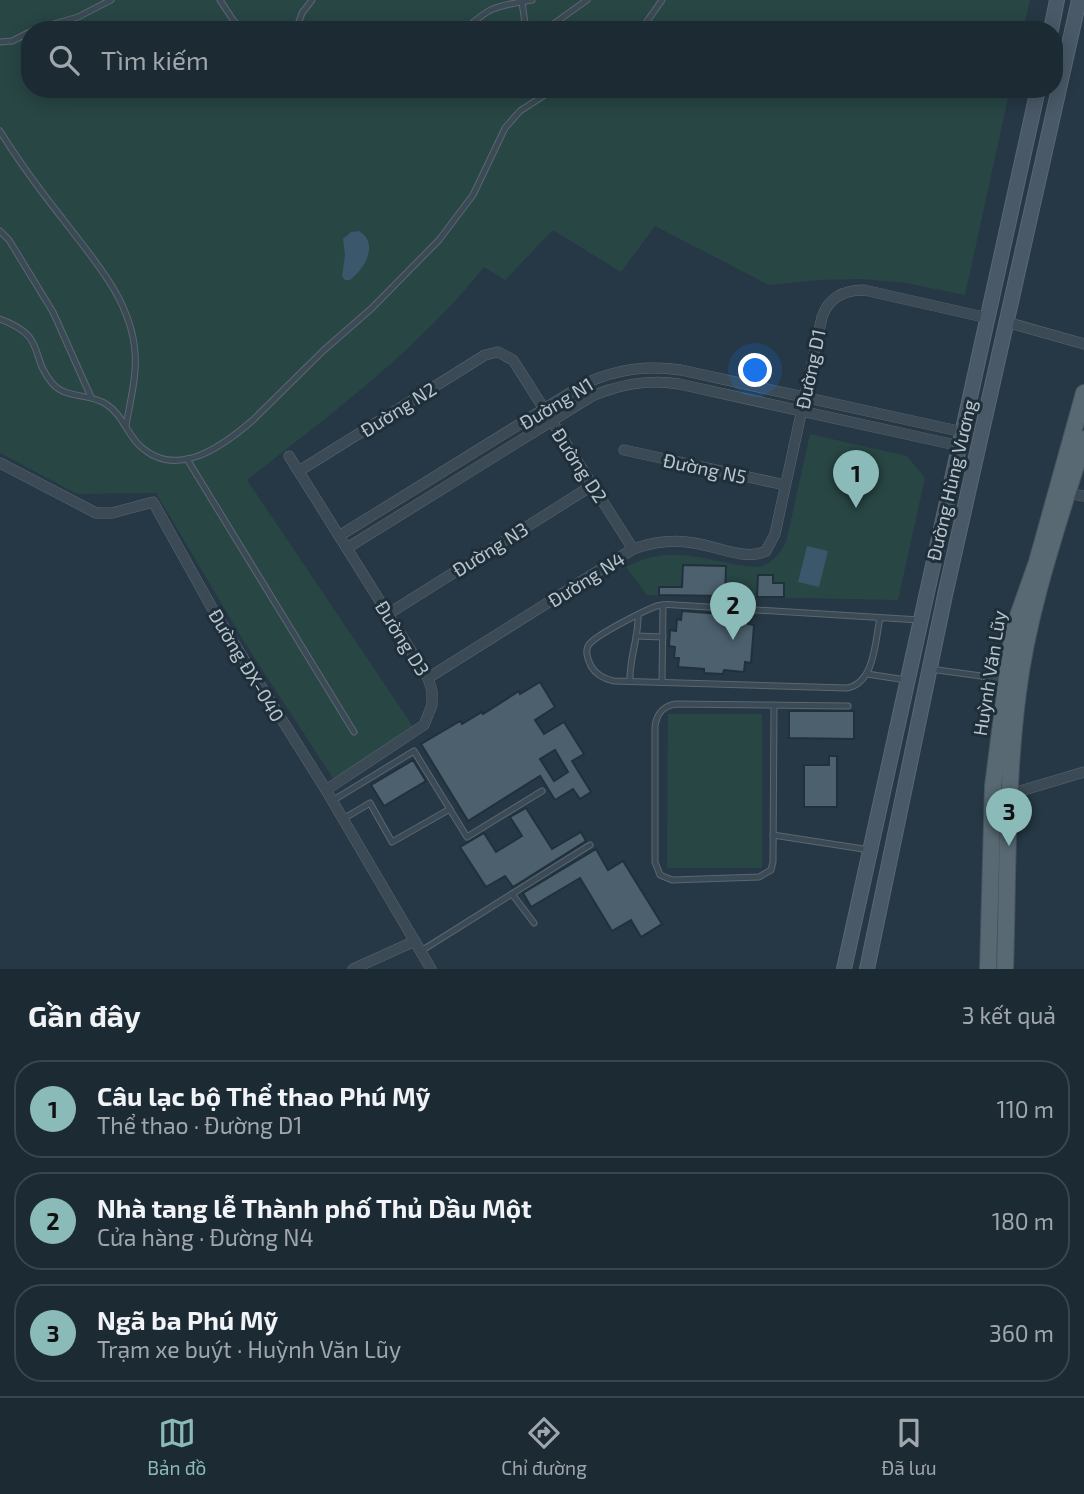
<!DOCTYPE html>
<html lang="vi">
<head>
<meta charset="utf-8">
<style>
	body { margin:0; font-family:"Exo 2",sans-serif; background:#293640; color:#f1f3f6 }
	.you { position:absolute; left:756px; top:371px; width:24px; height:24px; margin:-18px; border:5px solid #fff; border-radius:50%; background:#1a73e8; box-shadow:0 0 0 10px #1a73e833 }
	.badge { display:grid; place-items:center; width:46px; height:46px; border-radius:50%; background:#8bbbb9; color:#111; font-size:23px; font-weight:700 }
	.pin { position:absolute; translate:-50% -58px; filter:drop-shadow(0 2px 4px #0008) }
	.pin::after { content:''; position:absolute; top:37px; width:24px; height:21px; background:inherit; clip-path:polygon(0 0,100% 0,50% 100%) }
	.list { margin:0; padding:0; list-style:none }
	h2 { display:flex; justify-content:space-between; align-items:center; height:91px; margin:0; padding:0 28px; font-size:30px }
	h2 small { font-size:23px; font-weight:400; color:#a0a7ac }
	.list li { display:grid; grid-template-columns:46px 1fr auto; gap:21px; align-items:center; box-sizing:border-box; height:98px; margin:0 14px 14px; padding:0 14px; border:2px solid #3a464f; border-radius:28px }
	.list b { display:block; font-size:26px; white-space:nowrap }
	.list p { margin:0; font-size:23px; white-space:nowrap; color:#a0a7ac }
	.list em { font-size:23px; font-style:normal; color:#a0a7ac }
	.icon { flex:none; width:38px; height:38px; fill:none; stroke:currentColor; stroke-width:2; stroke-linecap:round; stroke-linejoin:round }
	.map { position:relative; flex:none; width:1084px; height:969px; overflow:hidden }
	.search { position:absolute; background:#1c2a34; box-shadow:0 4px 18px #0003; left:21px; right:21px; top:21px; height:77px; display:flex; align-items:center; gap:18px; box-sizing:border-box; padding:0 24px; border-radius:28px; color:#a0a7ac; font-size:26px }
	.sheet { height:427px; background:#1c2a34 }
	nav { display:flex; justify-content:space-around; align-items:center; box-sizing:border-box; height:98px; border-top:2px solid #3a464f; background:#1c2a34; font-size:19px; color:#a0a7ac }
	nav a { display:grid; justify-items:center; gap:4px }
	nav .on { color:#8bbbb9 }
	.map>svg:first-child { display:block }
	.green { fill:#284644 }
	.water { fill:#3a576c }
	.building { fill:#4d606d; stroke:#21313c; stroke-width:2; fill-rule:evenodd }
	.lines { fill:none; stroke-linecap:round; stroke-linejoin:round }
	.lane-casing { stroke:#5a6771; stroke-width:7 }
	.street-casing { stroke:#5a6771; stroke-width:11 }
	.secondary-casing { stroke:#5a6771; stroke-width:16 }
	.primary-casing { stroke:#45535d; stroke-width:18 }
	.lane { stroke:#3b4a54; stroke-width:5 }
	.street { stroke:#3b4a54; stroke-width:10 }
	.secondary { stroke:#495967; stroke-width:14 }
	.primary { stroke:#596974; stroke-width:16 }
	.labels { text-anchor:middle; dominant-baseline:central; stroke-width:6; stroke-linejoin:round; paint-order:stroke }
	.street-label { font-size:19px; fill:#b9c4cd; stroke:#1f2f3a }
</style>
</head>
<body>
<div class="map">
<svg width="1084" height="969" viewBox="0 0 1084 969">
	<rect width="100%" height="100%" fill="#263845"/>
	<g class="green">
		<path d="M0 0H1030L1023 30H30V89H1010L965 295 906 283 863 279 818 280 769 285 655 226 621 272 553 230 505 280 484 267C418 350 330 415 247 480L414 728 334 780 243 640 156 493 77 494 0 453Z"/>
		<path d="M810 434 907 456 925 478 898 600 647 595 626 567C676 541 708 564 758 567 773 564 782 552 787 538Z"/>
		<path d="M668 714H762V868H667Z"/>
	</g>
	<g class="water">
		<path d="M359 231C380 243 364 270 350 280H345L342 276 345 255 343 239 351 232Z"/>
		<path d="M807 546 828 551 819 587 798 582Z"/>
	</g>
	<g class="building">
		<path d="M683 565 726 566 725 596 659 595V587H682Z"/>
		<path d="M758 575H773V583H784V597H757Z"/>
		<path d="M682 611 748 616V624L754 625 751 663 745 662 744 672 724 670 723 674 704 673V669L678 667 679 658H674L675 647 669 646 670 630 676 631 677 619 681 620Z"/>
		<path d="M540 682 555 707 535 720 544 734 564 722 584 754 572 761 591 792 580 799 573 789 555 800 540 776 468 821 421 744 460 721 462 724 482 712 483 714 519 691 520 694ZM555 750 568 772 554 781 540 759Z"/>
		<path d="M789 711H854V739L789 738Z"/>
		<path d="M829 756H837V807H804V765H829Z"/>
		<path d="M413 760 426 781 384 806 371 785Z"/>
		<path d="M526 808 552 849 581 832 586 841 513 887 505 876 486 887 460 847 484 833 496 852 522 836 510 817Z"/>
		<path d="M596 849 608 870 623 861 662 924 641 937 631 920 612 931 580 878 531 907 523 893Z"/>
	</g>
	<g class="lines">
		<g class="lane-casing">
			<g id="lane">
				<path d="M220 0 233 20 243 30"/>
				<path d="M522 2 526 30"/>
				<path d="M33 30 78 17 111 0"/>
				<path d="M296 30 302 13 312 0"/>
				<path d="M464 30C494 4 495 7 532 0"/>
				<path d="M545 30 587 0"/>
				<path d="M641 30 662 0"/>
				<path d="M0 42 12 41 30 32"/>
				<path d="M0 131C19 162 40 190 62 218 92 258 131 299 135 352 137 377 130 401 126 426"/>
				<path d="M0 231 9 240 53 312 91 397"/>
				<path d="M0 319C48 337 28 354 52 383 65 399 89 393 106 404 122 414 126 432 139 445 176 481 223 446 253 420L324 350 372 308 439 240 473 195 505 128 520 111 554 89"/>
				<path d="M187 459 354 732"/>
				<path d="M880 618C875 641 875 683 847 688L614 681C604 679 596 675 591 666 588 660 585 652 588 646 593 636 642 612 654 607 661 604 668 604 676 605L920 620"/>
				<path d="M636 636 663 637"/>
				<path d="M930 669 1003 679"/>
				<path d="M867 674 906 680"/>
				<path d="M630 681C629 658 639 638 638 615"/>
				<path d="M662 682 663 605"/>
				<path d="M774 705 773 862 771 870 759 877 672 880 660 875 655 862V726C657 713 663 706 676 704L848 706"/>
				<path d="M332 801 414 751 467 837 542 791"/>
				<path d="M343 819 370 803 392 842 450 809"/>
				<path d="M773 835 870 850"/>
				<path d="M512 894 534 923"/>
				<path d="M421 951 590 845"/>
			</g>
		</g>
		<g class="street-casing">
			<g id="street">
				<path d="M1006 322 1084 344"/>
				<path d="M624 450 785 485"/>
				<path d="M289 456 428 678 432 691V705L424 725 326 790"/>
				<path d="M0 463 96 513H112L153 502 212 608 326 790 431 969"/>
				<path d="M299 471 485 355 498 352 513 360 633 549"/>
				<path d="M1068 493 1084 496"/>
				<path d="M339 536 586 383C618 369 647 365 681 370L963 432"/>
				<path d="M347 548 592 396C621 384 648 379 679 384L960 446"/>
				<path d="M388 614 593 485"/>
				<path d="M428 678 633 549C653 542 673 539 694 543 716 546 745 561 766 551L775 534 822 317C829 297 844 290 864 290L988 318"/>
				<path d="M1007 795 1084 772"/>
				<path d="M353 969 415 941"/>
			</g>
		</g>
		<g class="secondary-casing">
			<g id="secondary">
				<path d="M1051 30 1057 0"/>
				<path d="M844 969 1038 89"/>
				<path d="M867 969 945 595 1079 0"/>
			</g>
		</g>
		<g class="primary-casing">
			<g id="primary">
				<path d="M988 969 993 786 1013 630 1037 562 1084 393"/>
				<path d="M1005 969C1008 876 1006 784 1018 692 1029 605 1059 523 1084 439"/>
			</g>
		</g>
		<use href="#lane" class="lane"/>
		<use href="#street" class="street"/>
		<use href="#secondary" class="secondary"/>
		<use href="#primary" class="primary"/>
	</g>
	<g class="labels">
		<g class="street-label">
			<text transform="translate(810 369) rotate(-78)">Đường D1</text>
			<text transform="translate(556 403) rotate(-31)">Đường N1</text>
			<text transform="translate(398 409) rotate(-32)">Đường N2</text>
			<text transform="translate(580 465) rotate(57)">Đường D2</text>
			<text transform="translate(705 468) rotate(12)">Đường N5</text>
			<text transform="translate(951 480) rotate(-77)">Đường Hùng Vương</text>
			<text transform="translate(490 549) rotate(-32)">Đường N3</text>
			<text transform="translate(586 579) rotate(-32)">Đường N4</text>
			<text transform="translate(403 638) rotate(58)">Đường D3</text>
			<text transform="translate(247 665) rotate(59)">Đường ĐX-040</text>
			<text transform="translate(989 673) rotate(-81)">Huỳnh Văn Lũy</text>
		</g>
	</g>
</svg>
<div class="you"></div>
<div class="pin badge" style="left:856px;top:508px">1</div>
<div class="pin badge" style="left:733px;top:640px">2</div>
<div class="pin badge" style="left:1009px;top:846px">3</div>
<div class="search"><svg class="icon" aria-label="search" viewBox="0 0 24 24"><circle cx="10" cy="10" r="6"/><path d="M15 15l6 6"/></svg>Tìm kiếm</div>
</div>
<section class="sheet">
<h2>Gần đây<small>3 kết quả</small></h2>
<ul class="list">
<li><span class="badge">1</span><div><b>Câu lạc bộ Thể thao Phú Mỹ</b><p>Thể thao · Đường D1</p></div><em>110 m</em></li>
<li><span class="badge">2</span><div><b>Nhà tang lễ Thành phố Thủ Dầu Một</b><p>Cửa hàng · Đường N4</p></div><em>180 m</em></li>
<li><span class="badge">3</span><div><b>Ngã ba Phú Mỹ</b><p>Trạm xe buýt · Huỳnh Văn Lũy</p></div><em>360 m</em></li>
</ul>
</section>
<nav>
<a class="on"><svg class="icon" aria-label="map" viewBox="0 0 24 24"><path d="M3 6l6-2 6 2 6-2v14l-6 2-6-2-6 2zM9 4v14M15 6v14"/></svg>Bản đồ</a>
<a><svg class="icon" aria-label="directions" viewBox="0 0 24 24"><path d="M12 3l9 9-9 9-9-9zM9 14v-3h6M13 9l2 2-2 2"/></svg>Chỉ đường</a>
<a><svg class="icon" aria-label="saved" viewBox="0 0 24 24"><path d="M7 4h10v16l-5-4-5 4z"/></svg>Đã lưu</a>
</nav>
</body>
</html>
